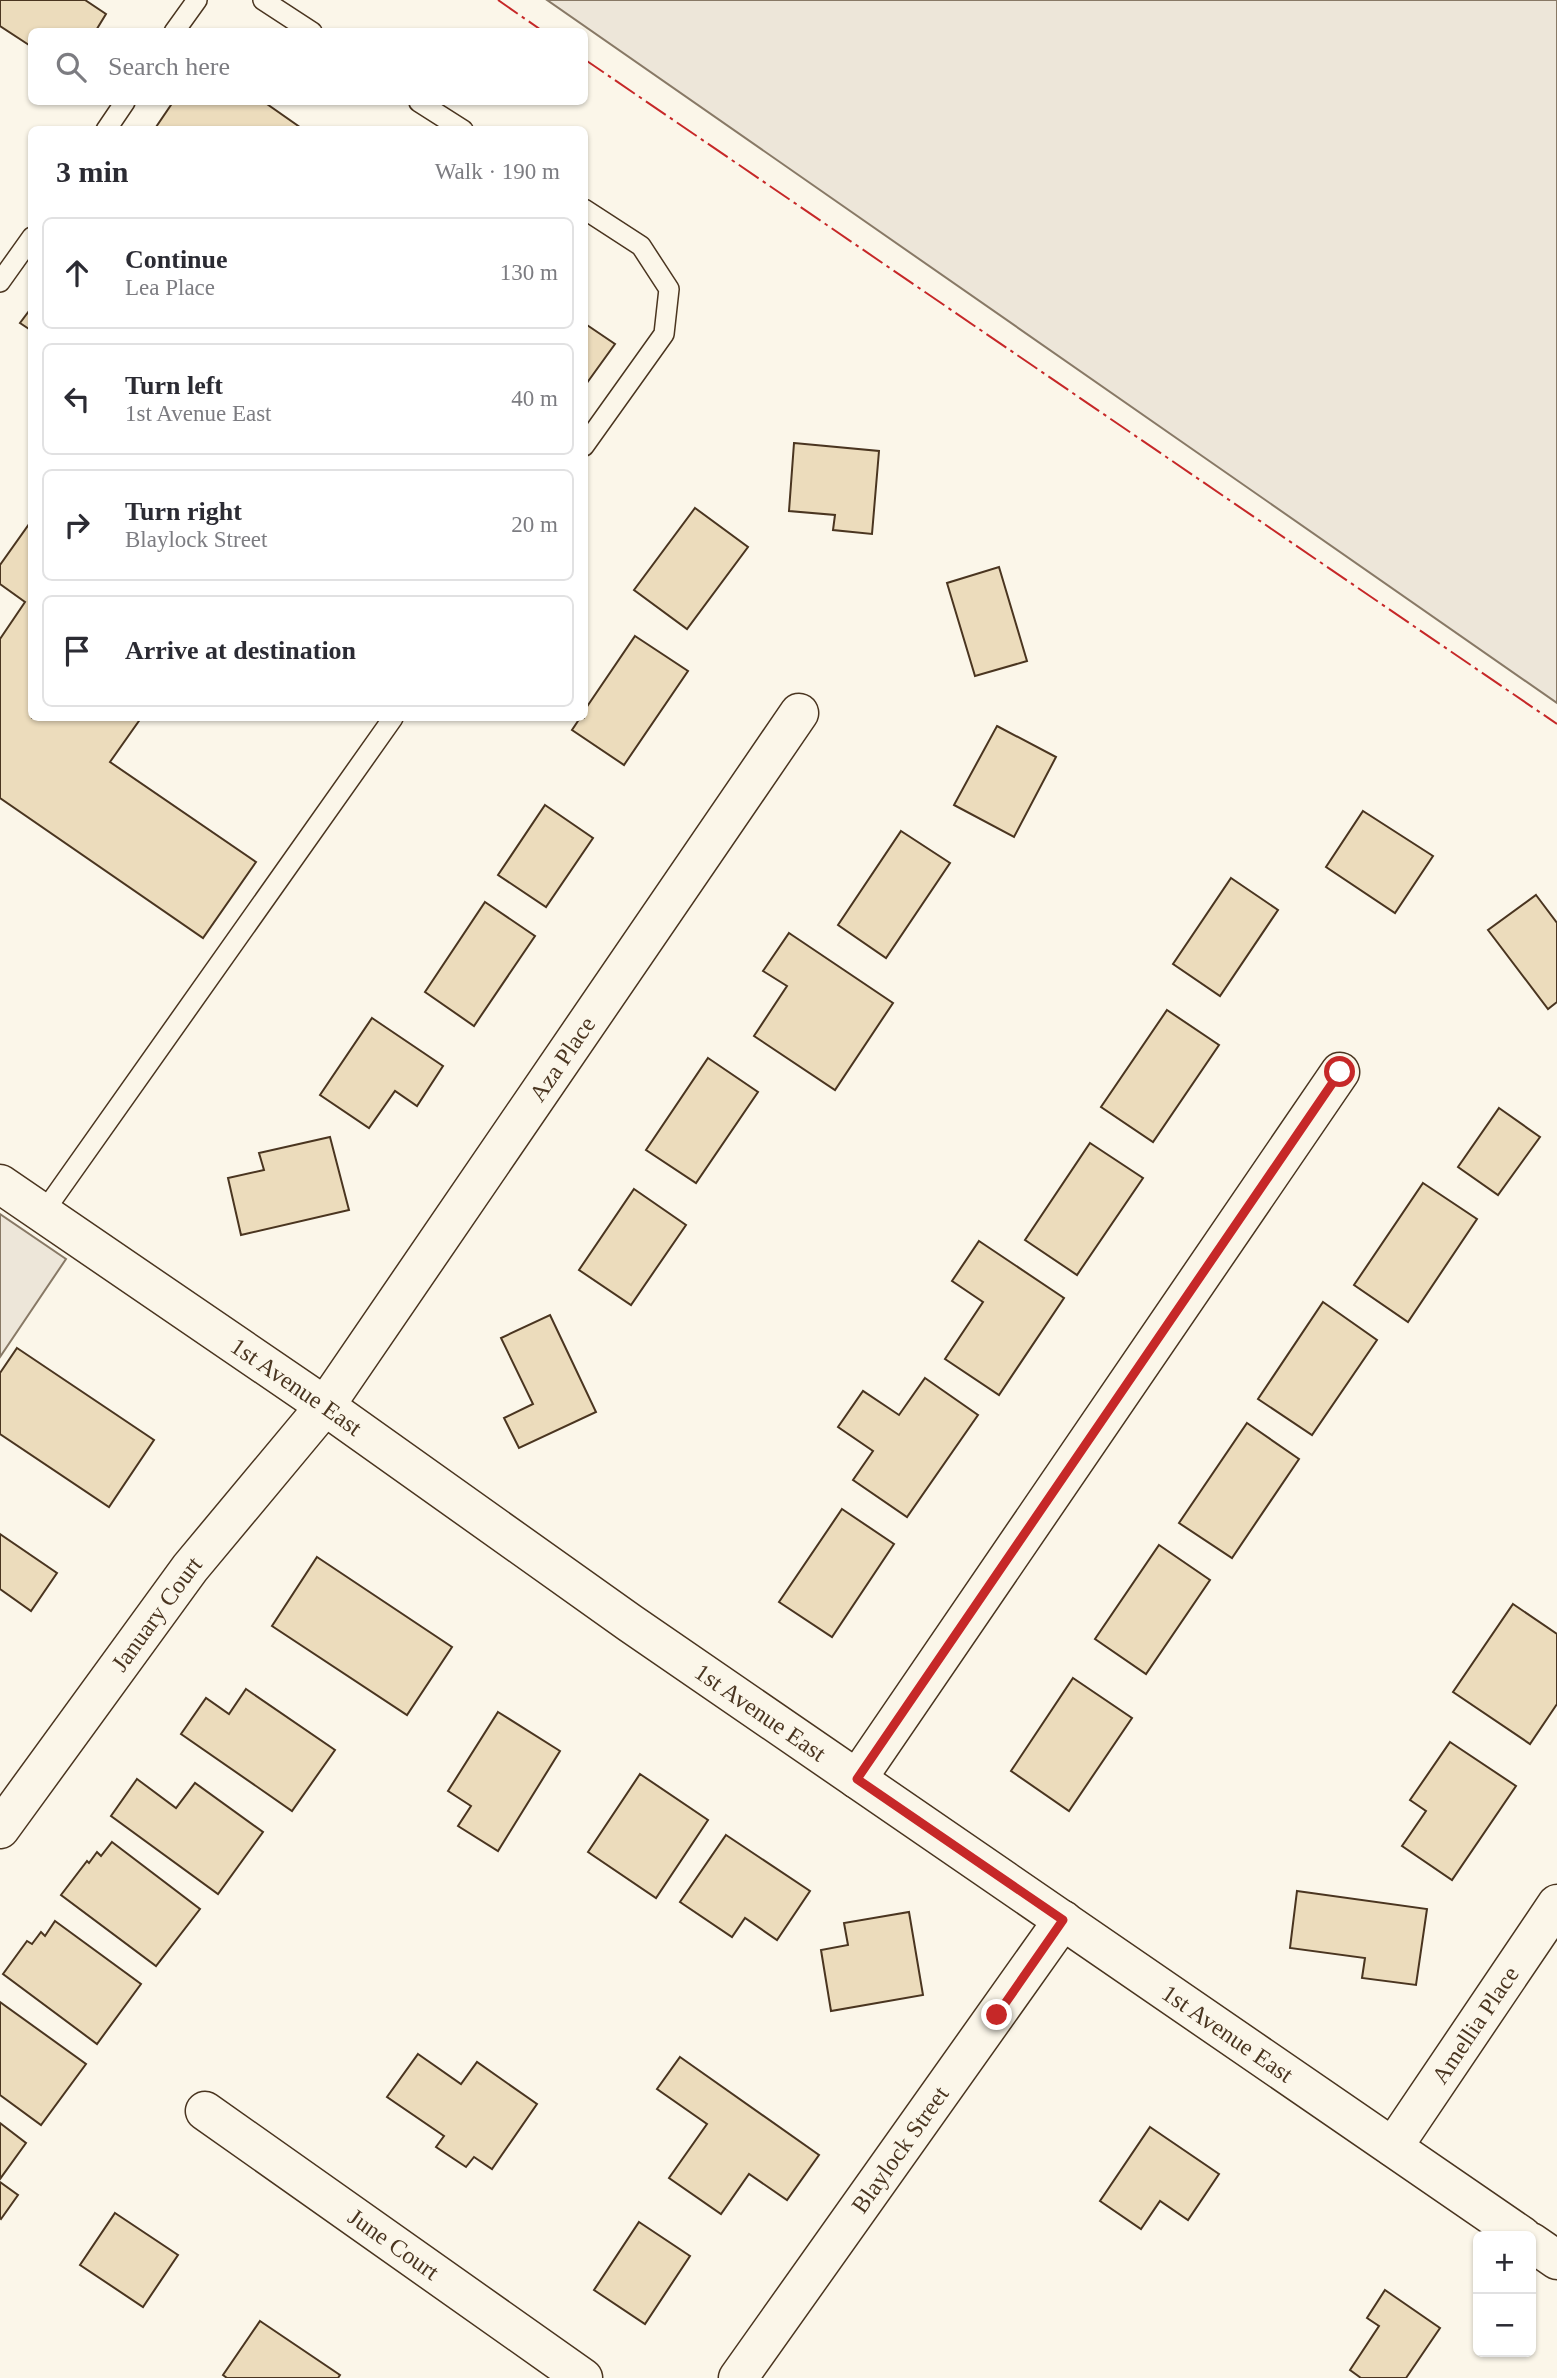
<!DOCTYPE html>
<html lang="en">
<head>
<meta charset="utf-8">
<style>
	body { margin:0; font-family:Georgia,serif; background:#f2f2f3; color:#2b2b33 }
	.controls { position:absolute; right:21px; bottom:21px; display:grid; overflow:hidden; border-radius:10px; box-shadow:0 2px 5px #0004 }
	.controls button { width:63px; height:63px; display:grid; place-items:center; padding:0; border:0; border-bottom:2px solid #e1e1e2; background:#fff; color:#2b2b33; font:35px sans-serif }
	.stop { position:absolute; width:21px; height:21px; margin:-16px; border:5px solid #c62828; border-radius:50%; background:#fff }
	.stop.end { background:#c62828; border-color:#fff; box-shadow:0 2px 7px #0008 }
	.list { margin:0; padding:0; list-style:none }
	h2 { display:flex; justify-content:space-between; align-items:center; height:91px; margin:0; padding:0 28px; font-size:30px }
	h2 small { font-size:23px; font-weight:400; color:#7c7c81 }
	.list li { display:grid; grid-template-columns:46px 1fr auto; gap:21px; align-items:center; box-sizing:border-box; height:112px; margin:0 14px 14px; padding:0 14px; border:2px solid #e1e1e2; border-radius:10px }
	.list b { display:block; font-size:26px; white-space:nowrap }
	.list p { margin:0; font-size:23px; white-space:nowrap; color:#7c7c81 }
	.list em { font-size:23px; font-style:normal; color:#7c7c81 }
	.icon { flex:none; width:38px; height:38px; fill:none; stroke:currentColor; stroke-width:2; stroke-linecap:round; stroke-linejoin:round }
	.map { position:relative; flex:none; width:1557px; height:2378px; overflow:hidden }
	.search { position:absolute; background:#fff; box-shadow:0 2px 5px #0004; left:28px; top:28px; width:560px; height:77px; display:flex; align-items:center; gap:18px; box-sizing:border-box; padding:0 24px; border-radius:10px; color:#7c7c81; font-size:26px }
	.panel { position:absolute; background:#fff; box-shadow:0 2px 5px #0004; left:28px; top:126px; width:560px; height:595px; border-radius:10px }
	.map>svg:first-child { display:block }
	.green { fill:#ede6d9; stroke:#887966; stroke-width:2 }
	.building { fill:#ecdcbc; stroke:#4a3520; stroke-width:2 }
	.lines { fill:none; stroke-linecap:round; stroke-linejoin:round }
	.service-casing { stroke:#4a3520; stroke-width:22 }
	.minor-casing { stroke:#4a3520; stroke-width:41 }
	.service { stroke:#fbf6e9; stroke-width:19 }
	.minor { stroke:#fbf6e9; stroke-width:38 }
	.power { stroke:#c62828; stroke-width:2; stroke-dasharray:24 5 3.5 5; stroke-linecap:butt }
	.route { stroke:#c62828; stroke-width:9 }
	.labels { text-anchor:middle; dominant-baseline:central; stroke-width:5; stroke-linejoin:round; paint-order:stroke }
	.street-label { font-size:24px; fill:#4a3520; stroke:#fbf6e9 }
</style>
</head>
<body>
<div class="map">
<svg width="1557" height="2378" viewBox="0 0 1557 2378">
	<rect width="100%" height="100%" fill="#fbf6e9"/>
	<g class="green">
		<path d="M547 0H1557V703Z"/>
		<path d="M0 1214 66 1259 0 1357Z"/>
	</g>
	<g class="building">
		<path d="M0 0H85L106 14 95 32H32V47L0 26Z"/>
		<path d="M173 102H264L304 130H154Z"/>
		<path d="M32 307V331L20 323Z"/>
		<path d="M584 323 615 344 584 387Z"/>
		<path d="M794 443 879 451 872 534 833 530 835 515 789 511Z"/>
		<path d="M695 508 748 547 687 629 634 590Z"/>
		<path d="M32 520V718H141L110 762 256 862 203 938 0 798V639L25 602 0 584V565Z"/>
		<path d="M999 567 1027 661 975 676 947 583Z"/>
		<path d="M635 636 688 671 624 765 572 730 580 718H584V711Z"/>
		<path d="M997 726 1056 757 1014 837 954 805Z"/>
		<path d="M545 805 593 838 546 907 498 875Z"/>
		<path d="M1363 811 1433 856 1395 913 1326 867Z"/>
		<path d="M901 831 950 863 886 958 838 925Z"/>
		<path d="M1231 878 1278 910 1220 996 1173 964Z"/>
		<path d="M1536 895 1557 923V1002L1548 1009 1488 930Z"/>
		<path d="M485 902 535 936 474 1026 425 992Z"/>
		<path d="M789 933 893 1003 835 1090 754 1036 787 986 763 971Z"/>
		<path d="M1167 1010 1219 1045 1153 1142 1101 1107Z"/>
		<path d="M372 1018 443 1066 417 1106 395 1091 369 1128 320 1095Z"/>
		<path d="M708 1058 758 1092 696 1183 646 1150Z"/>
		<path d="M1499 1108 1540 1137 1498 1195 1458 1167Z"/>
		<path d="M330 1137 349 1210 241 1235 228 1178 264 1170 259 1153Z"/>
		<path d="M1090 1143 1143 1178 1077 1275 1025 1240Z"/>
		<path d="M1423 1183 1477 1219 1408 1322 1354 1285Z"/>
		<path d="M634 1189 686 1225 631 1305 579 1270Z"/>
		<path d="M979 1241 1064 1298 999 1395 945 1359 983 1302 952 1281Z"/>
		<path d="M1323 1302 1377 1340 1312 1435 1258 1399Z"/>
		<path d="M550 1315 596 1412 519 1448 504 1418 533 1404 501 1338Z"/>
		<path d="M17 1348 154 1440 109 1507 0 1434V1373Z"/>
		<path d="M925 1378 978 1415 907 1517 853 1480 873 1451 838 1427 863 1391 899 1415Z"/>
		<path d="M1247 1423 1299 1459 1232 1558 1179 1523Z"/>
		<path d="M842 1509 894 1544 832 1637 779 1602Z"/>
		<path d="M0 1534 57 1573 31 1611 0 1589Z"/>
		<path d="M1159 1545 1210 1580 1146 1674 1095 1639Z"/>
		<path d="M317 1557 452 1647 407 1715 272 1626Z"/>
		<path d="M1513 1604 1557 1634V1704L1530 1744 1453 1692Z"/>
		<path d="M1073 1678 1132 1718 1069 1811 1011 1771Z"/>
		<path d="M246 1689 335 1750 292 1811 181 1734 206 1698 229 1714Z"/>
		<path d="M498 1712 560 1751 498 1851 458 1826 471 1806 448 1791Z"/>
		<path d="M1450 1742 1516 1786 1452 1880 1402 1846 1426 1811 1410 1800Z"/>
		<path d="M640 1774 708 1820 656 1898 588 1852Z"/>
		<path d="M137 1779 176 1808 195 1783 263 1832 218 1894 111 1816Z"/>
		<path d="M726 1835 810 1891 777 1940 745 1918 732 1937 680 1902Z"/>
		<path d="M112 1842 200 1909 156 1966 61 1895 87 1861 89 1863 97 1852 101 1856Z"/>
		<path d="M1297 1891 1427 1909 1416 1985 1362 1978 1365 1958 1290 1948Z"/>
		<path d="M909 1912 923 1995 831 2011 821 1950 848 1945 844 1923Z"/>
		<path d="M55 1921 141 1984 97 2044 3 1974 27 1941 32 1944 41 1932 45 1936Z"/>
		<path d="M0 2002 86 2064 41 2125 0 2095Z"/>
		<path d="M418 2054 461 2084 477 2062 537 2104 492 2169 474 2157 466 2167 436 2147 444 2136 387 2097Z"/>
		<path d="M680 2057 819 2155 787 2200 749 2174 721 2214 669 2178 707 2124 657 2089Z"/>
		<path d="M0 2123 26 2143 0 2179Z"/>
		<path d="M1150 2127 1219 2174 1188 2220 1160 2201 1141 2229 1100 2201Z"/>
		<path d="M0 2182 18 2195 1 2219 0 2218Z"/>
		<path d="M115 2213 178 2255 143 2307 80 2265Z"/>
		<path d="M639 2222 690 2256 645 2324 594 2290Z"/>
		<path d="M1385 2290 1440 2328 1406 2378H1361L1350 2370 1379 2326 1367 2318Z"/>
		<path d="M260 2321 340 2375 338 2378H227L223 2375Z"/>
	</g>
	<g class="lines">
		<g class="service-casing">
			<g id="service">
				<path d="M263 0 312 32"/>
				<path d="M174 32 197 0"/>
				<path d="M419 102 463 130"/>
				<path d="M106 130 125 102"/>
				<path d="M584 209 641 246 669 289 664 334 584 446"/>
				<path d="M0 282 32 237"/>
				<path d="M43 1213 393 718"/>
			</g>
		</g>
		<g class="minor-casing">
			<g id="minor">
				<path id="s1" d="M0 1184 325 1406 630 1623 1522 2236"/>
				<path d="M857 1779 1340 1072"/>
				<path id="s2" d="M0 1829 190 1568 325 1406 799 713"/>
				<path id="s3" d="M205 2111 583 2378"/>
				<path id="s4" d="M1393 2147 1557 1904"/>
				<path d="M1531 2242 1557 2260"/>
				<path id="s5" d="M738 2378 1063 1920"/>
			</g>
		</g>
		<use href="#service" class="service"/>
		<use href="#minor" class="minor"/>
		<g class="power">
			<path d="M498 0 544 32"/>
			<path d="M584 59 1557 724"/>
		</g>
	</g>
	<g class="lines">
		<path class="route" d="M997 2015 1063 1920 857 1779 1340 1072"/>
	</g>
	<g class="labels">
		<g class="street-label">
			<text stroke="none"><textPath href="#s2" startOffset="954">Aza Place</textPath></text>
			<text stroke="none"><textPath href="#s1" startOffset="359">1st Avenue East</textPath></text>
			<text stroke="none"><textPath href="#s2" startOffset="266">January Court</textPath></text>
			<text stroke="none"><textPath href="#s1" startOffset="926">1st Avenue East</textPath></text>
			<text stroke="none"><textPath href="#s4" startOffset="147">Amellia Place</textPath></text>
			<text stroke="none"><textPath href="#s1" startOffset="1493">1st Avenue East</textPath></text>
			<text stroke="none"><textPath href="#s5" startOffset="280">Blaylock Street</textPath></text>
			<text stroke="none"><textPath href="#s3" startOffset="231">June Court</textPath></text>
		</g>
	</g>
</svg>
<div class="controls">
<button>+</button>
<button>−</button>
</div>
<div class="stop" style="left:1340px;top:1072px"></div>
<div class="stop end" style="left:997px;top:2015px"></div>
<div class="search"><svg class="icon" aria-label="search" viewBox="0 0 24 24"><circle cx="10" cy="10" r="6"/><path d="M15 15l6 6"/></svg>Search here</div>
<section class="panel">
<h2>3 min<small>Walk · 190 m</small></h2>
<ul class="list">
<li><svg class="icon" aria-label="ahead" viewBox="0 0 24 24"><path d="M12 20V5M6 11l6-6 6 6"/></svg><div><b>Continue</b><p>Lea Place</p></div><em>130 m</em></li>
<li><svg class="icon" aria-label="left" viewBox="0 0 24 24"><path d="M17 20v-9H6M10 6l-5 5 5 5"/></svg><div><b>Turn left</b><p>1st Avenue East</p></div><em>40 m</em></li>
<li><svg class="icon" aria-label="right" viewBox="0 0 24 24"><path d="M7 20v-9h11M14 6l5 5-5 5"/></svg><div><b>Turn right</b><p>Blaylock Street</p></div><em>20 m</em></li>
<li><svg class="icon" aria-label="arrive" viewBox="0 0 24 24"><path d="M6 21V4h12l-3 4 3 4H6"/></svg><div><b>Arrive at destination</b></div></li>
</ul>
</section>
</div>
</body>
</html>
